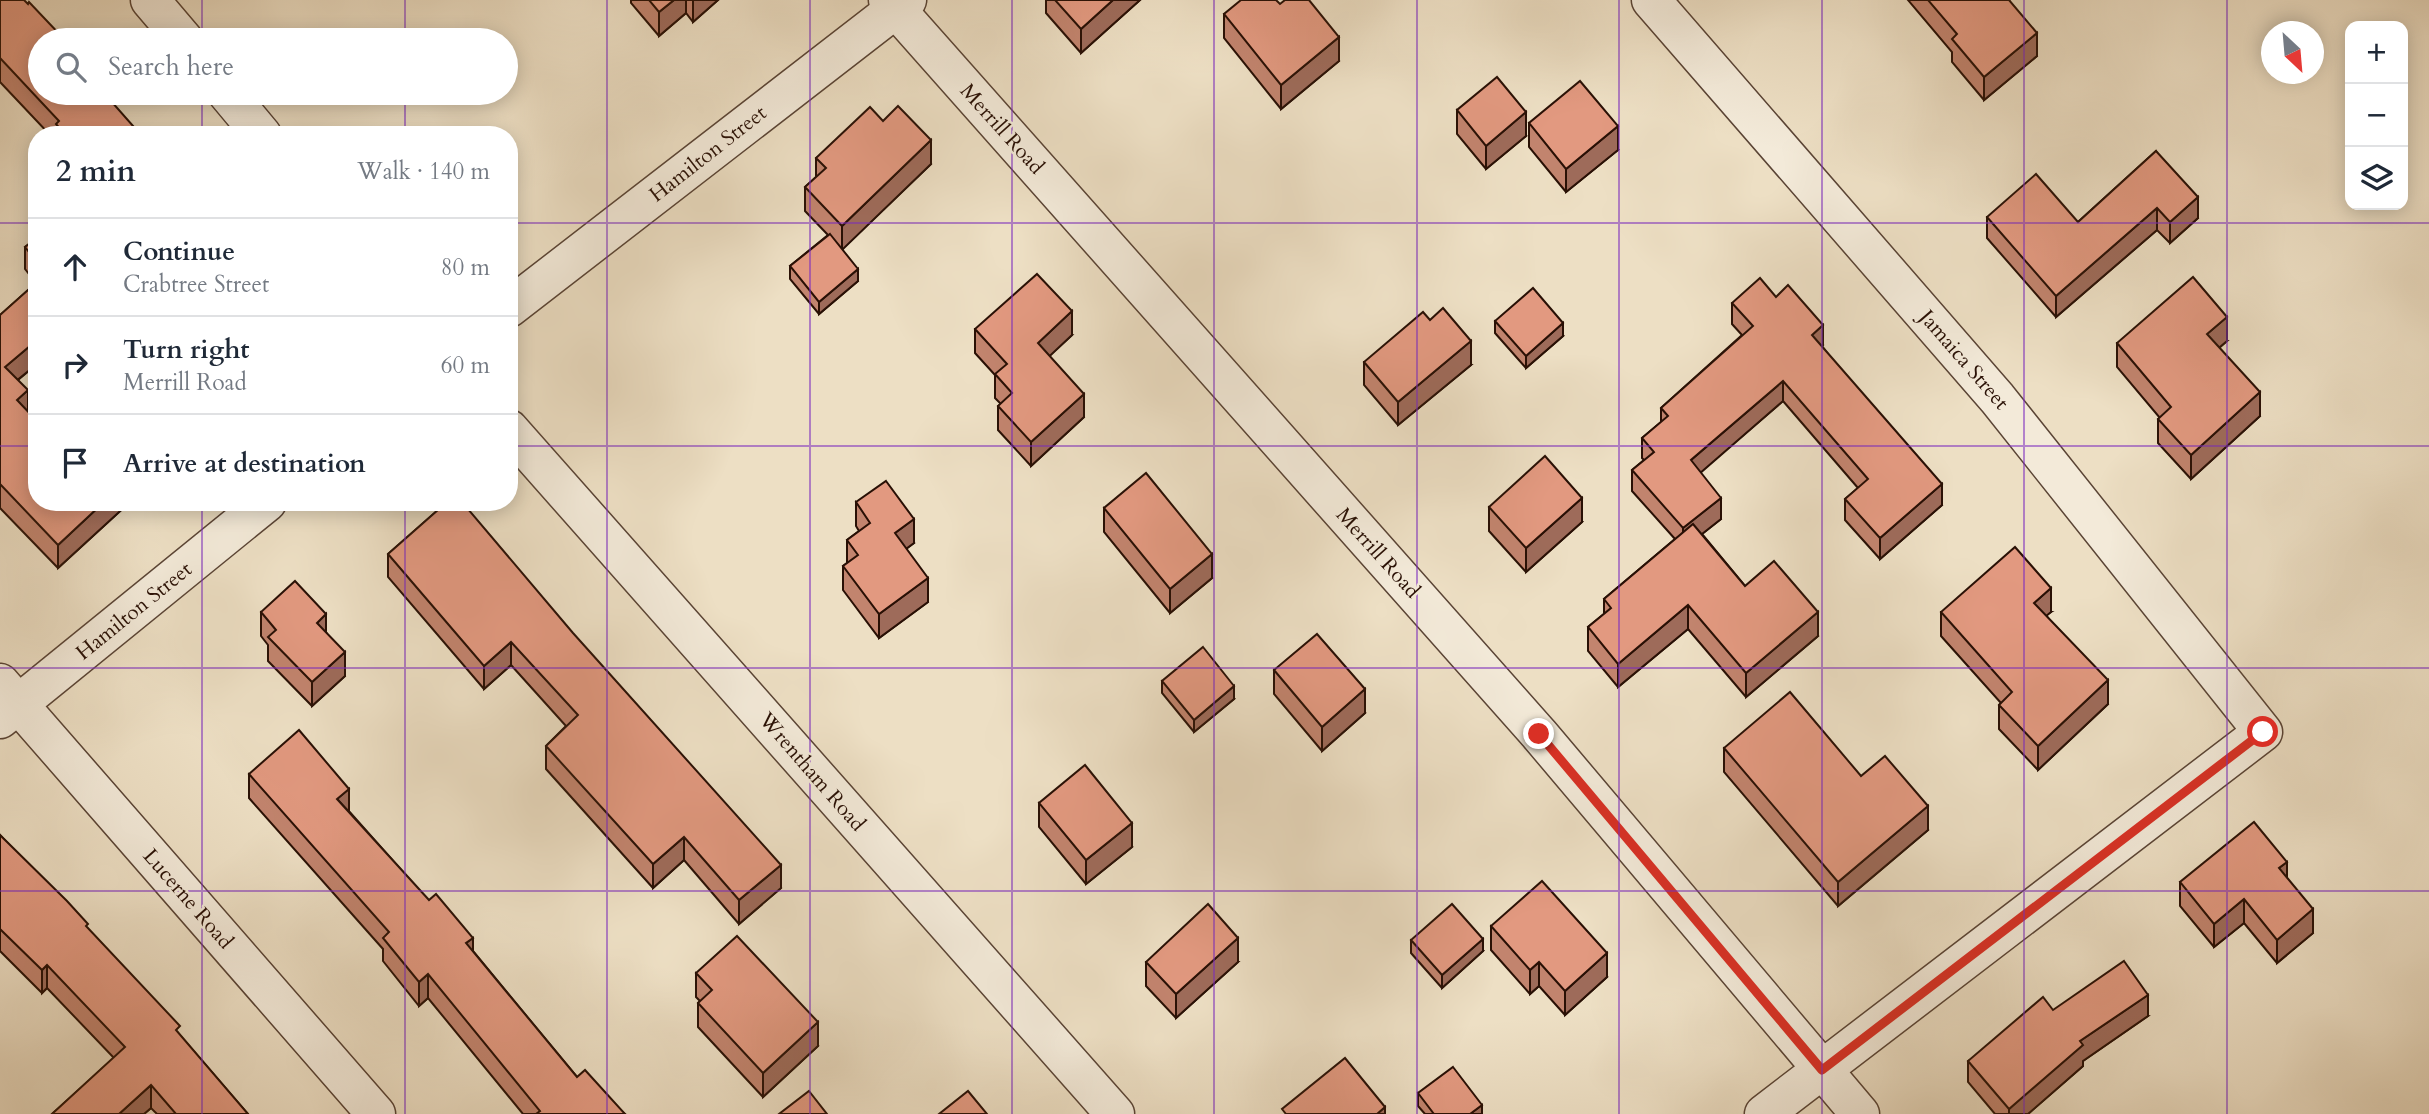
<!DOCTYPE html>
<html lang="en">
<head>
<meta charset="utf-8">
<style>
	body { margin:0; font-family:Cardo,serif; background:#f6f6f7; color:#1f2937 }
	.controls { position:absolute; right:21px; top:21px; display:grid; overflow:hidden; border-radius:14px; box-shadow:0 4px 18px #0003 }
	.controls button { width:63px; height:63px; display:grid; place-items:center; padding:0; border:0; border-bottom:2px solid #e0e1e3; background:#fff; color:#1f2937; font:35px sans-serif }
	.compass { position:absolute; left:2261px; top:21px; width:63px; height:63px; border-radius:50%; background:#fff; box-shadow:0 4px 18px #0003; rotate:154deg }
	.stop { position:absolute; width:21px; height:21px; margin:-16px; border:5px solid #d93025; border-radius:50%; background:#fff }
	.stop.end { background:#d93025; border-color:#fff; box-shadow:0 2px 7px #0008 }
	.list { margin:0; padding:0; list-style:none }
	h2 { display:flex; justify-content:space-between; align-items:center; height:91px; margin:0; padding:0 28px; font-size:30px }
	h2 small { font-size:23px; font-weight:400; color:#747a83 }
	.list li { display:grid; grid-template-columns:46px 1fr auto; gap:21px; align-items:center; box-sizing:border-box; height:98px; padding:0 28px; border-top:2px solid #e0e1e3 }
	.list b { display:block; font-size:26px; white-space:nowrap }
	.list p { margin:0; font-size:23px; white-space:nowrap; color:#747a83 }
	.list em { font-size:23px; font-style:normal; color:#747a83 }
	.icon { flex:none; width:38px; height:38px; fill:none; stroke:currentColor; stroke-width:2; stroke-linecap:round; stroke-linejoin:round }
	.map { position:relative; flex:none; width:2429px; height:1114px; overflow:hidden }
	.search { position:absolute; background:#fff; box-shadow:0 4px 18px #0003; left:28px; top:28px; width:490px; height:77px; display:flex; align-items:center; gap:18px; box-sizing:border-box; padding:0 24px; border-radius:38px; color:#747a83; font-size:26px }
	.panel { position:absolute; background:#fff; box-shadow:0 4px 18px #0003; left:28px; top:126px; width:490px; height:385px; border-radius:28px }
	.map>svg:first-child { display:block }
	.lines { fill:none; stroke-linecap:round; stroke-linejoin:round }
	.minor-casing { stroke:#5a4435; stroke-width:41 }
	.minor { stroke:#f3ead9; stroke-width:38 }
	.wall { fill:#c2846e; stroke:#291005; stroke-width:2 }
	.shaded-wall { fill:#9e6b5a; stroke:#291005; stroke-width:2 }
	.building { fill:#e29980; stroke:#291005; stroke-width:2 }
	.route { stroke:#d93025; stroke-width:9 }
	.grid { fill:none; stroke:#7b2cbf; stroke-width:2; stroke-opacity:0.55 }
	.labels { text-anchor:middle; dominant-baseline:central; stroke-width:5; stroke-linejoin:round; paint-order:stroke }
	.street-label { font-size:21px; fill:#291005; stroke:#f3ead9 }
</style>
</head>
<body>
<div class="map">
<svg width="2429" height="1114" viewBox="0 0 2429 1114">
	<rect width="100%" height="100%" fill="#eddfc4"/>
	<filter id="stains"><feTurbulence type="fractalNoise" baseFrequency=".00286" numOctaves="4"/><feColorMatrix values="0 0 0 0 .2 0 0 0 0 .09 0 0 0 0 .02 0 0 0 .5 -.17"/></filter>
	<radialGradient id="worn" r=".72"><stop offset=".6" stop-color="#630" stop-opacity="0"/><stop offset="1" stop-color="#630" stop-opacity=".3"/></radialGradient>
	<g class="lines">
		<g class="minor-casing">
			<g id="minor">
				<path d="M150 0 184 40"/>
				<path d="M888 0 1539 734 1860 1114"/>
				<path d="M1651 0 1997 398 2263 732 1764 1114"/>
				<path d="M227 93 262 135"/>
				<path d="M509 308 907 0"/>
				<path d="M509 429 1115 1114"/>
				<path d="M0 683 376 1114"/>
				<path d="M0 719 267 502"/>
			</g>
		</g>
		<use href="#minor" class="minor"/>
	</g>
	<g class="wall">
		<path d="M0 0 40 40 141 135H50L0 82Z"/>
		<path d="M631 0H718L693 22 686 13 659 36 631 3Z"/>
		<path d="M1046 0H1140L1081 53 1046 13Z"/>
		<path d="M1908 0H2009L2037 56 1984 100 1952 62V52Z"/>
		<path d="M1280 4 1339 61 1281 109 1224 38V14Z"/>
		<path d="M1457 110 1526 136 1486 169 1457 134Z"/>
		<path d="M883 121 931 164 842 249 858 281 819 314 790 279V266L828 235 805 211V187L816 177V158Z"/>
		<path d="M1529 123 1618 150 1566 192 1529 147Z"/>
		<path d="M2156 151 2198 218 2170 243 2157 230 2056 317 1987 238V217L2078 222Z"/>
		<path d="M37 238V364L18 380 28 412 37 502H130L58 568 0 508V315L36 283 25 269V247Z"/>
		<path d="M1776 297 1823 345 1822 346 1942 505 1880 559 1845 520V499L1858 488 1783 401 1700 472 1721 519 1702 534 1745 586 1818 636 1746 697 1688 629 1618 687 1588 651V627L1604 614V599L1675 539 1632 491V470L1644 460 1642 458V438L1661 422V408L1742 335 1732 324V303Z"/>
		<path d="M1495 321 1563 336 1526 368 1495 333Z"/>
		<path d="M975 329 1072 335 1049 356 1084 417 1031 466 998 430V406L1001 404 995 398V375L975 353Z"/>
		<path d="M2227 341 2219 348 2260 416 2191 479 2158 443V419L2160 418 2117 367V343Z"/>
		<path d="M1364 362 1471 365 1398 425 1364 385Z"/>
		<path d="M447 502 781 888 739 924 684 860 653 888 546 769V746L566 726 511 665 484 689 388 577V554Z"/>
		<path d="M856 502 914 543 906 549 928 602 879 638 843 590V566L847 563V540L859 531 856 526Z"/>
		<path d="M1489 507 1582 522 1526 572 1489 531Z"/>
		<path d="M1104 508 1212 578 1170 613 1104 532Z"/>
		<path d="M261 612 326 632 345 676 312 706 268 661V645L261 636Z"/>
		<path d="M1941 612H2051L2046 615 2108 704 2038 770 1999 729V705L2001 703 1941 636Z"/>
		<path d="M1274 670 1365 713 1322 751 1274 694Z"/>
		<path d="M1162 681 1234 699 1194 732 1162 693Z"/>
		<path d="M1724 748 1861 776 1928 830 1838 906 1724 772Z"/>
		<path d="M249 774 349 811 473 951 577 1077 625 1114H523L428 998 419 1006 383 961V949L249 798Z"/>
		<path d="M1039 803 1132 847 1086 884 1039 827Z"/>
		<path d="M0 835 88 929 248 1114H157L151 1108 144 1114H52L114 1058 47 988 42 993 0 951Z"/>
		<path d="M2287 878 2313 933 2277 963 2244 923 2214 947 2180 906V882Z"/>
		<path d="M1491 926 1607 977 1565 1015 1539 986 1530 994 1491 950Z"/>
		<path d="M1411 940 1483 951 1442 988 1411 953Z"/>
		<path d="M1146 962H1238L1176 1018 1146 986Z"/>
		<path d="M696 973 818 1046 763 1097 698 1027V1003L700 1001 696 997Z"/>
		<path d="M2053 1010 2148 1016 2083 1061V1066L2028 1114H1995L1968 1082V1061Z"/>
		<path d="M1418 1093 1482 1114H1425L1418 1106Z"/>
	</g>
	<g class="shaded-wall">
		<path d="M674 0H686V13L659 36V12Z"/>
		<path d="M693 0H718L693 22Z"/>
		<path d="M1113 0H1140L1081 53V29Z"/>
		<path d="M2037 33V56L1984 100V77Z"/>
		<path d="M1339 37V61L1281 109V85Z"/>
		<path d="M1526 112V136L1486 169V146Z"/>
		<path d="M1618 126V150L1566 192V169Z"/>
		<path d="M931 140V164L842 250V226Z"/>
		<path d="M2198 197V218L2170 243V222Z"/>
		<path d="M2157 208V230L2056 317V296Z"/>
		<path d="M858 269V281L819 314V302Z"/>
		<path d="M1072 311V335L1038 367V343Z"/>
		<path d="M2227 317V341L2207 358V334Z"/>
		<path d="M1563 323V336L1526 368V356Z"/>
		<path d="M1823 325V345L1812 355V335Z"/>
		<path d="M37 340V364L5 390V367Z"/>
		<path d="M1471 341V365L1398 425V402Z"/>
		<path d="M1783 381V401L1691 481V460Z"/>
		<path d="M28 390V414L17 400Z"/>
		<path d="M2260 392V416L2191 479V455Z"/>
		<path d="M1084 394V417L1031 466V442Z"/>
		<path d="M1942 484V505L1880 559V538Z"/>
		<path d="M1582 498V522L1526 572V548Z"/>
		<path d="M1721 498V519L1683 549V528Z"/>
		<path d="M104 502H130L58 568V545Z"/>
		<path d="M914 519V543L895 557V533Z"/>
		<path d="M1212 554V578L1170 613V589Z"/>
		<path d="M928 578V602L879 638V614Z"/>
		<path d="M2051 588V612L2034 626V603Z"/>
		<path d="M1688 605V629L1618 687V664Z"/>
		<path d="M1818 612V636L1746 697V673Z"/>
		<path d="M326 614V638L317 623Z"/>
		<path d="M511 642V665L484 689V666Z"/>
		<path d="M345 652V676L312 706V682Z"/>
		<path d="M2108 680V704L2038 770V746Z"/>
		<path d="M1234 686V699L1194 732V720Z"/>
		<path d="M1365 689V713L1322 751V727Z"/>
		<path d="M349 789V812L337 799Z"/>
		<path d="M1928 806V830L1838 906V882Z"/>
		<path d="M1132 823V847L1086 884V860Z"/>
		<path d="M684 837V860L653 888V864Z"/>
		<path d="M2287 862V886L2279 868Z"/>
		<path d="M781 865V888L739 924V900Z"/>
		<path d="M2244 899V923L2214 947V924Z"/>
		<path d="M2313 909V933L2277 963V940Z"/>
		<path d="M473 938V962L466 943Z"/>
		<path d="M1238 938V962L1176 1018V994Z"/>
		<path d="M1483 939V951L1442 988V975Z"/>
		<path d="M1607 953V977L1565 1015V991Z"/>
		<path d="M1539 962V986L1530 994V970Z"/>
		<path d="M47 965V988L42 993V970Z"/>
		<path d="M428 974V998L419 1006V982Z"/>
		<path d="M2148 995V1016L2083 1061V1066L2028 1114H2009V1109L2080 1041Z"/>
		<path d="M818 1022V1046L763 1097V1073Z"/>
		<path d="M151 1085V1108L144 1114H119Z"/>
		<path d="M1482 1105V1114H1470Z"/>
		<path d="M1385 1107V1114H1377Z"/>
	</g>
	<g class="building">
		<path d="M0 0H24L28 4 29 2 65 40H40V93H104L141 135H65L56 124 59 121 0 58Z"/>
		<path d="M649 0H674L659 12Z"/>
		<path d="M1055 0H1113L1081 29Z"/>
		<path d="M1241 0H1276L1280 4 1285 0H1309L1339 37 1281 85 1224 14Z"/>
		<path d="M1928 0H2009L2037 33 1984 77 1952 39 1957 34Z"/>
		<path d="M1497 77 1526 112 1486 146 1457 110Z"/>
		<path d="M1580 81 1618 126 1566 169 1529 123Z"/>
		<path d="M898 106 931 140 842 226 805 187 826 168 816 158 870 107 883 121Z"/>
		<path d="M2156 151 2198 197 2170 222 2157 208 2056 296 1987 217 2036 174 2078 222Z"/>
		<path d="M830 234 858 269 819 302 790 266Z"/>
		<path d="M37 238V262L25 247Z"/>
		<path d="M1037 274 1072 311 1038 343 1084 394 1031 442 998 406 1012 393 995 374 1007 364 975 329Z"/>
		<path d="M2193 277 2227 317 2207 334 2260 392 2191 455 2158 419 2171 407 2117 343Z"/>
		<path d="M1760 278 1776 297 1788 285 1823 325 1812 335 1942 484 1880 538 1845 499 1868 479 1783 381 1691 460 1721 498 1683 528 1632 470 1654 452 1642 438 1668 416 1661 408 1753 326 1732 303Z"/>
		<path d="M37 282V340L5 367 28 390 17 400 37 421V502H104L58 545 0 484V315Z"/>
		<path d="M1533 288 1563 323 1526 356 1495 321Z"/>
		<path d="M1443 308 1471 341 1398 402 1364 362 1423 312 1430 320Z"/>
		<path d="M1545 456 1582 498 1526 548 1489 507Z"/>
		<path d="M1146 473 1212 554 1170 589 1104 508Z"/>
		<path d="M886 481 914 519 895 533 928 578 879 614 843 566 858 555 847 540 870 523 856 502Z"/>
		<path d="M447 502H462L573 633 781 865 739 900 684 837 653 864 546 746 578 715 511 642 484 666 388 554Z"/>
		<path d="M1693 524 1745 586 1774 561 1818 612 1746 673 1688 605 1618 664 1588 627 1611 608 1604 599Z"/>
		<path d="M2015 547 2051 588 2034 603 2108 680 2038 746 1999 705 2012 692 1941 612Z"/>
		<path d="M295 581 326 614 317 623 345 652 312 682 268 637 276 630 261 612Z"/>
		<path d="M1317 634 1365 689 1322 727 1274 670Z"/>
		<path d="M1203 647 1234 686 1194 720 1162 681Z"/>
		<path d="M1790 692 1861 776 1885 756 1928 806 1838 882 1724 748Z"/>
		<path d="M299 730 349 789 337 799 429 900 436 894 473 938 466 943 577 1077 585 1070 625 1114H536L540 1111 428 974 419 982 383 938 389 932 249 774Z"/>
		<path d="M1085 765 1132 823 1086 860 1039 803Z"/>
		<path d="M2254 822 2287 862 2279 868 2313 909 2277 940 2244 899 2214 924 2180 882Z"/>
		<path d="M0 835 67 901 88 924 86 926 180 1026 176 1030 248 1114H176L151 1085 119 1114H52L125 1047 47 965 42 970 0 929Z"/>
		<path d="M1542 881 1607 953 1565 991 1539 962 1530 970 1491 926Z"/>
		<path d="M1208 904 1238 938 1176 994 1146 962Z"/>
		<path d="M1452 904 1483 939 1442 975 1411 940Z"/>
		<path d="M737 936 818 1022 763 1073 698 1003 712 990 696 973Z"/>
		<path d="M2124 961 2148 995 2080 1041 2083 1045 2009 1109 1968 1061 2043 997 2053 1010Z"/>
		<path d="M1345 1058 1385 1107 1377 1114H1286L1282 1109Z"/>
		<path d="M1453 1067 1482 1105 1470 1114H1434L1418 1093Z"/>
		<path d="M809 1091 827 1114H779Z"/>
		<path d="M968 1091 987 1114H939Z"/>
	</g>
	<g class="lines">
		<path class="route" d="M1539 734 1822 1070 2263 732"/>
	</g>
	<path class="grid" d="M202 0V40M405 0V40M607 0V1114M810 0V1114M1012 0V1114M1214 0V1114M1417 0V1114M1619 0V1114M1822 0V1114M2024 0V1114M2227 0V1114M202 93V135M405 93V135M0 223H37M509 223H2429M0 446H37M509 446H2429M202 502V1114M405 502V1114M0 668H2429M0 891H2429"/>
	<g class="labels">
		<g class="street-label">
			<text transform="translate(1002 129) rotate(48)">Merrill Road</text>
			<text transform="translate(708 154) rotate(-38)">Hamilton Street</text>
			<text transform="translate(1964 360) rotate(49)">Jamaica Street</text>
			<text transform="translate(1378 553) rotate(48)">Merrill Road</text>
			<text transform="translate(134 611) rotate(-39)">Hamilton Street</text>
			<text transform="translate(812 772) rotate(49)">Wrentham Road</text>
			<text transform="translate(188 899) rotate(49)">Lucerne Road</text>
		</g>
	</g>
	<rect width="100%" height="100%" filter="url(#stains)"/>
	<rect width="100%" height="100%" fill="url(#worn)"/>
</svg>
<div class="controls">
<button>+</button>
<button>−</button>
<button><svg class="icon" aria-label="layers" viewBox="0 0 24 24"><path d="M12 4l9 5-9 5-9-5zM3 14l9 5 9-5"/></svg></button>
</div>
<svg class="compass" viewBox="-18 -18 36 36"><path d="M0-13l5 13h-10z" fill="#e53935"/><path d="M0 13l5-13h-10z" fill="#747a83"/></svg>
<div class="stop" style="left:2263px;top:732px"></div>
<div class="stop end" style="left:1539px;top:734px"></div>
<div class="search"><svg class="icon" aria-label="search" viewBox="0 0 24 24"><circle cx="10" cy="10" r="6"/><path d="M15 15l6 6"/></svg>Search here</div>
<section class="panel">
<h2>2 min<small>Walk · 140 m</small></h2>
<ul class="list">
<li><svg class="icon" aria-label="ahead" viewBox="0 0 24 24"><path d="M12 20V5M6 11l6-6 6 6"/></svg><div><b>Continue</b><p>Crabtree Street</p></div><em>80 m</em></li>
<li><svg class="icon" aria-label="right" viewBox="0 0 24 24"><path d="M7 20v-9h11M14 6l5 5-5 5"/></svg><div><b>Turn right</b><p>Merrill Road</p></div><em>60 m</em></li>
<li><svg class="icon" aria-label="arrive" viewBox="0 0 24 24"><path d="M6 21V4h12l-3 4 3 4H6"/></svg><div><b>Arrive at destination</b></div></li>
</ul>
</section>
</div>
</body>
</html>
